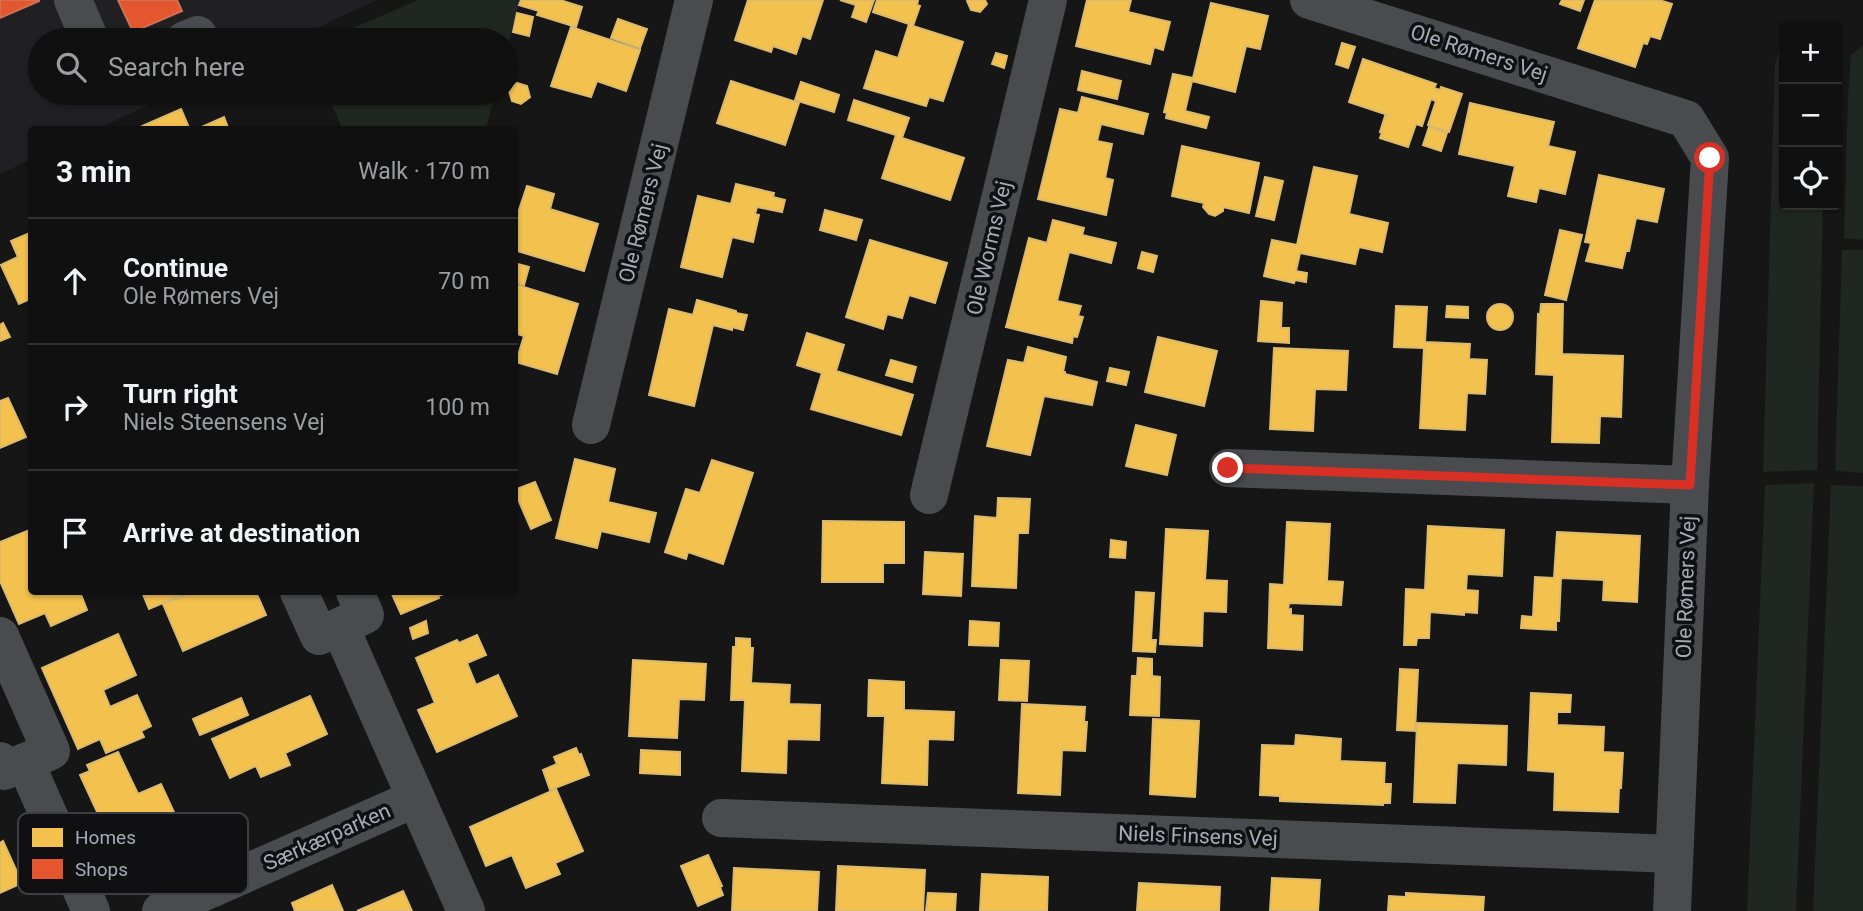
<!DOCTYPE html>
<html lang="en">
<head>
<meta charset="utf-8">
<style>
	body { margin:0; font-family:Roboto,sans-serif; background:#1e1e1e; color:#f1f3f6 }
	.controls { position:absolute; right:21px; top:21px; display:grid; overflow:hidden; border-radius:7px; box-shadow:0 2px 5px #0004 }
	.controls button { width:63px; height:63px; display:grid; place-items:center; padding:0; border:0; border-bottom:2px solid #303030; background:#101010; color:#f1f3f6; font:35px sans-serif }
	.stop { position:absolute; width:21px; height:21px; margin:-16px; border:5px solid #d93025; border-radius:50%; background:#fff }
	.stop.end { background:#d93025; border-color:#fff; box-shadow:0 2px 7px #0008 }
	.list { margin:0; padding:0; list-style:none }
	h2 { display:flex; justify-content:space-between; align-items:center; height:91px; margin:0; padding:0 28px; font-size:30px }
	h2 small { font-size:23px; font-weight:400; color:#9c9d9f }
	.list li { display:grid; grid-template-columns:46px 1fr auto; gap:21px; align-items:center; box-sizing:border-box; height:126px; padding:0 28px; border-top:2px solid #303030 }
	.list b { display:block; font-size:26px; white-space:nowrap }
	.list p { margin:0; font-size:23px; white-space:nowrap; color:#9c9d9f }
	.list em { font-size:23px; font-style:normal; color:#9c9d9f }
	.icon { flex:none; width:38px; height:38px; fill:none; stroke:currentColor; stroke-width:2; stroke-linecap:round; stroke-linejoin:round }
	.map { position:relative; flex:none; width:1863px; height:911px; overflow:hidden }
	.search { position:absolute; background:#101010; box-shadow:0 2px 5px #0004; left:28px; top:28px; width:490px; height:77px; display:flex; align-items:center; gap:18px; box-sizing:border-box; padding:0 24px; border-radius:38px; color:#9c9d9f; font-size:26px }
	.panel { position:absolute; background:#101010; box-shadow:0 2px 5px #0004; left:28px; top:126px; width:490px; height:469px; border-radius:7px }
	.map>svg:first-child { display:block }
	.built { fill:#202022 }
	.green { fill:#202621 }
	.homes { fill:#f2c14e; stroke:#dcba6d; stroke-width:2 }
	.shops { fill:#e4572e; stroke:#d27057; stroke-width:2 }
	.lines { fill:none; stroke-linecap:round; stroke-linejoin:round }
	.minor { stroke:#4a4b4e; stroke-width:38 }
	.route { stroke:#d93025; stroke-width:9 }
	.labels { text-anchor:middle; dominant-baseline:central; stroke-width:7; stroke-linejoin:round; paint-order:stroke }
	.street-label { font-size:21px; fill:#a7aab6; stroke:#101012 }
	.key { fill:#101012; stroke:#3d3e43; stroke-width:2 }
	.key-label { font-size:19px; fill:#a7aab6 }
</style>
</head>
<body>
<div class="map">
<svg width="1863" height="911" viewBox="0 0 1863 911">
	<rect width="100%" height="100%" fill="#161616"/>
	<path class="built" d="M0 0H377L290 40H40V93H176L96 129 32 130 31 159 0 174Z"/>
	<g class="green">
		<path d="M418 0H520L506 53V40H326Z"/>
		<path d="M1784 33V205H1823L1817 470 1763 472 1775 64Z"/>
		<path d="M1863 46V240L1844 238 1848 96 1851 55Z"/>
		<path d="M327 93H495L486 129 343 130Z"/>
		<path d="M1842 250H1863V473L1835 471Z"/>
		<path d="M1814 483 1796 911H1747L1765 485Z"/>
		<path d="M1831 485 1863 486V911H1813Z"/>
	</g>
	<g class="homes">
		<path d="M521 0H560L582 7 576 27 537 15 539 11 519 5Z"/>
		<path d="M748 0H823L810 39 802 36 796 54 773 46 771 52 735 40Z"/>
		<path d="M840 0H874L866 22 852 17 856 5Z"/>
		<path d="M877 0H918L917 5 920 6 913 26 963 42 943 101 929 97 926 106 864 88 876 51 898 58 909 24 873 12Z"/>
		<path d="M969 0H985L987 4 980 12 971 10 967 1Z"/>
		<path d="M1087 0H1131L1128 12 1170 22 1163 50 1154 47 1150 64 1076 46Z"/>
		<path d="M1562 0H1584L1580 11 1560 4Z"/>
		<path d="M1595 0H1659L1672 4 1660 39 1650 36 1647 44 1643 43 1635 67 1578 48Z"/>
		<path d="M1211 3 1268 16 1260 49 1246 46 1235 92 1192 81 1185 111 1209 117 1206 128 1166 118 1167 113 1164 112 1173 74 1193 78Z"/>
		<path d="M517 13 533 17 529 36 513 32Z"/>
		<path d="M618 19 647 29 640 48 611 38Z"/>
		<path d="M571 27 640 50 626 91 597 81 591 97 551 86Z"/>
		<path d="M1342 43 1355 47 1348 68 1336 64Z"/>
		<path d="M996 53 1007 56 1004 68 992 64Z"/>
		<path d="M1363 59 1436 84 1434 88 1440 90 1441 87 1462 94 1449 132 1428 125 1436 101 1431 99 1422 126 1416 124 1408 147 1380 138 1382 132H1380L1385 116H1388V115L1349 102Z"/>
		<path d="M1082 71 1121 81 1117 99 1078 90Z"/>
		<path d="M731 81 799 103 785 145 717 123Z"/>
		<path d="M801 82 839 95 834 112 795 100Z"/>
		<path d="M517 83 527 86 530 97 521 104 512 101 509 91Z"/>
		<path d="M1082 97 1148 114 1143 134 1101 124 1097 141 1112 144 1105 178 1113 180 1106 215 1038 199 1060 109 1078 113Z"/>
		<path d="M854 100 909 118 902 138 964 158 950 200 882 178 896 135 848 120Z"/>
		<path d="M1470 103 1554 122 1548 146 1575 152 1565 194 1539 188 1536 202 1508 196 1515 166 1459 154Z"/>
		<path d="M181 109 190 130H143L142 126Z"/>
		<path d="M224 117 229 130H195Z"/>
		<path d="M1429 127 1447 133 1441 151 1423 145Z"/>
		<path d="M1182 146 1259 163 1249 213 1223 207V211L1215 216 1209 214 1203 207 1204 203 1172 196Z"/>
		<path d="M1314 167 1357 176 1349 214 1388 223 1382 252 1359 247 1355 264 1300 253 1296 271 1307 273 1306 282 1295 280 1294 283 1264 276 1272 240 1297 245Z"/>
		<path d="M1599 175 1664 189 1657 222 1636 218 1629 251H1626L1622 268 1586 261 1591 243 1585 242Z"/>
		<path d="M1265 177 1283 181 1274 220 1256 216Z"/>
		<path d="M736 184 774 193 773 197 785 200 782 212 757 207 755 214 759 215 753 242 732 237 722 277 681 267 698 196 731 204Z"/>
		<path d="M527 186 554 194 550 209 598 224 584 271 514 250V225Z"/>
		<path d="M825 210 862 220 856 240 820 230Z"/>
		<path d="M1053 220 1084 228 1082 235 1116 243 1111 263 1069 252 1057 301 1081 306 1078 316 1083 317 1077 337 1073 336 1072 343 1006 327 1029 238 1047 243Z"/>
		<path d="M1560 230 1582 235 1566 300 1545 295Z"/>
		<path d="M32 232V298L19 304 1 265 18 257 11 241Z"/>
		<path d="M870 240 947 263 935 303 909 295 902 318 887 314 883 329 846 317Z"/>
		<path d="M1142 252 1157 256 1153 272 1138 268Z"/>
		<path d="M514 263 529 267 524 285 514 282Z"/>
		<path d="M514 284 578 304 557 374 516 362 524 336 514 333Z"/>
		<path d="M697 300 736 311V313L747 315 743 330 732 327V330L713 325 694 406 649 395 669 309 693 315Z"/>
		<path d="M1261 301 1282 303 1281 328H1289V343L1258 341Z"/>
		<path d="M1541 304H1563L1562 354 1623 356 1621 417 1600 416 1599 443 1552 442 1554 375 1536 374 1538 314 1540 315Z"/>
		<circle cx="1500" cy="317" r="13"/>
		<path d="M1396 306 1427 307 1425 342 1470 344 1469 359 1487 360 1485 394 1467 393 1465 430 1420 428 1424 348 1394 347Z"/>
		<path d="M1447 306 1468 307V318L1446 317Z"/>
		<path d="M3 323 10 337 0 341V325Z"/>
		<path d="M807 333 844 345 836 371 913 395 901 435 811 409 822 373 797 365Z"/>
		<path d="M1158 337 1217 351 1204 406 1145 392Z"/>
		<path d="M1028 347 1066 357 1063 372H1065V374L1097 382 1092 405 1044 396 1030 455 987 446 1008 360 1024 363Z"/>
		<path d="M1274 348 1348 351 1346 390 1315 389 1313 431 1270 429Z"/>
		<path d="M891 360 916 367 912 382 886 375Z"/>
		<path d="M1110 368 1129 372 1126 385 1107 381Z"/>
		<path d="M8 398 26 437 0 448V401Z"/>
		<path d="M1136 425 1176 435 1167 475 1126 466Z"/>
		<path d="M575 459 615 469 608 502 656 513 649 542 601 531 597 548 556 538Z"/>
		<path d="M712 460 753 473 723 564 688 552 686 559 665 552 686 489 700 493Z"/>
		<path d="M535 482 551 520 531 529 514 490Z"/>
		<path d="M998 498 1030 499 1028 533H1018L1016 588 972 586 975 516 997 518Z"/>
		<path d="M823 521 904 522V563H883V582H822Z"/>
		<path d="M1287 522 1330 524 1327 581 1343 582 1341 605 1289 603 1288 610 1291 609V615L1303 616 1302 650 1268 648 1270 584 1284 585Z"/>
		<path d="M1428 526 1504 530 1502 576 1467 574 1466 590 1478 591 1477 613 1464 612V615L1430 612 1429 638H1417L1416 645H1404L1406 589 1425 590Z"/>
		<path d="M32 529V592H76L77 594 80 592 87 610 51 626 45 613 19 624 0 581V542Z"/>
		<path d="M1166 529 1208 531 1205 580 1227 581 1226 612 1203 611 1202 646 1160 644Z"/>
		<path d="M1557 532 1640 536 1637 602 1603 600 1604 580 1561 578 1559 621H1556V630L1521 628 1522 616 1533 617 1535 577 1554 578Z"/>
		<path d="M1111 540 1126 542 1125 558 1110 557Z"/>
		<path d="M925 552 963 554 961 596 923 594Z"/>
		<path d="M142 592H189L149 609Z"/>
		<path d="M193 592H256L266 615 183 651 163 604Z"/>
		<path d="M391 592H443L444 594 438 596 439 598 401 614Z"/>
		<path d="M1136 592 1154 593 1151 640H1156L1155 652 1133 651Z"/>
		<path d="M426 621 428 633 413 639 410 628Z"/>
		<path d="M970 621 999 623 998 646 969 645Z"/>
		<path d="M118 634 136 675 103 690 110 707 137 695 151 726 141 731 144 737 106 753 100 739 78 749 42 668Z"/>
		<path d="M477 635 486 655 467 663 476 685 498 675 517 716 437 752 418 710 435 703 416 658 457 640 459 643Z"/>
		<path d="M736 638 750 639V648H753L751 683 790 685 789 704 820 705 819 740 787 739 786 773 742 771 745 700H731L733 647H736Z"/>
		<path d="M1138 658 1152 659V676L1160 677 1159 716 1130 715 1132 676H1137Z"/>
		<path d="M633 660 706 664 704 700 679 699 677 738 629 736Z"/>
		<path d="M1001 660 1029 661 1027 701 999 700Z"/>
		<path d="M1400 669 1418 670 1415 731 1397 730Z"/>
		<path d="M869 680 904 682V710L954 712 953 740 928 739 927 785 882 783 885 716H868Z"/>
		<path d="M1531 693 1571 695 1570 712H1557V725L1604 727 1603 752 1623 753 1621 788H1619L1618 812 1554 810 1555 772 1528 770Z"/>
		<path d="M310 696 327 734 285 753 290 765 261 777 256 766 230 778 212 739Z"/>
		<path d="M241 698 248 715 200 735 193 719Z"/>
		<path d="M1022 704 1085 707 1084 722H1087L1085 751 1062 750 1060 795 1018 793Z"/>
		<path d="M1153 719 1199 721 1195 797 1150 794Z"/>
		<path d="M1417 723 1507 726 1506 765 1457 763 1455 803 1414 802Z"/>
		<path d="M1296 735 1341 739 1340 761 1385 763 1384 784H1391L1390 803H1383V805L1280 801V796L1260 795 1262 745 1295 746Z"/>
		<path d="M576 748 579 755 581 754 589 775 550 790 543 770 557 764 554 757Z"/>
		<path d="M641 750 680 752V775L640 773Z"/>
		<path d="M118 752 138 794 161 784 178 821 151 832 166 867 130 883 80 775 90 771 87 765Z"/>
		<path d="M556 789 583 851 555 863 560 874 526 888 512 855 486 866 470 827Z"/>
		<path d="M3 841 22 883 0 893V843Z"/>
		<path d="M708 855 722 886 720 887 723 895 698 906 681 866Z"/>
		<path d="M838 866 925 870 923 911H836Z"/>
		<path d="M734 868 819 872 817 911H732Z"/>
		<path d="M982 874 1048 877 1047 911H980Z"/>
		<path d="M1272 878 1320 880 1318 911H1270Z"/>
		<path d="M1139 883 1220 887 1219 911H1137Z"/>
		<path d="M332 885 343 911H295L292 903Z"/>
		<path d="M403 891 412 911H357Z"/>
		<path d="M928 893 956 894 955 911H926Z"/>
		<path d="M1406 893 1484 897 1483 911H1388L1389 896 1406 897Z"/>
	</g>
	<g class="shops">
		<path d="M0 0H39V1L0 18Z"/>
		<path d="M118 0H177L182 11 133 32Z"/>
	</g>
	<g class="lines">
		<g class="minor">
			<path d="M73 0 90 40"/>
			<path d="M1309 0 1686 119 1710 158 1690 485 1672 911"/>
			<path d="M185 40 198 35"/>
			<path d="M591 425 694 0"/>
			<path d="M1228 468 1690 485"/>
			<path d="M929 495 1048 0"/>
			<path d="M299 592 319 636 365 615 355 592"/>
			<path d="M340 627 466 911"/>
			<path d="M0 636 51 751 4 771 0 761"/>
			<path d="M25 762 91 911"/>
			<path d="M721 818 1674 854"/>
			<path d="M161 911 416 798"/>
		</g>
	</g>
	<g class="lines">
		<path class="route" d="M1228 468 1690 485 1710 158"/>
	</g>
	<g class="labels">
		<g class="street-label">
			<text transform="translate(1479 53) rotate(18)">Ole Rømers Vej</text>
			<text transform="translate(643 213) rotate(-76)">Ole Rømers Vej</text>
			<text transform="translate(989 248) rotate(-77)">Ole Worms Vej</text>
			<text transform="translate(1686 587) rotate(-88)">Ole Rømers Vej</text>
			<text transform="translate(1198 836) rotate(2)">Niels Finsens Vej</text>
			<text transform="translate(327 837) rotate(-24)">Særkærparken</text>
		</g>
	</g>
	<rect x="18" y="813" width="230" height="81" rx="10" class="key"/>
	<rect x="32" y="828" width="31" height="19" fill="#f2c14e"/>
	<rect x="32" y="859" width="31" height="20" fill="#e4572e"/>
	<g class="key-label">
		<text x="75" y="844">Homes</text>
		<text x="75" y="876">Shops</text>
	</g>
</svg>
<div class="controls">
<button>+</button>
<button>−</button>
<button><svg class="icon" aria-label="locate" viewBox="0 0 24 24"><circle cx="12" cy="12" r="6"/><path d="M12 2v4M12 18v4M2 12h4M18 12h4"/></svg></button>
</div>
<div class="stop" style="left:1710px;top:158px"></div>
<div class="stop end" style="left:1228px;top:468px"></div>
<div class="search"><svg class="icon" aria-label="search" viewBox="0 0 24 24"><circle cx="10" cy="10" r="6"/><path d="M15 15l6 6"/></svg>Search here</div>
<section class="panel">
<h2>3 min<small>Walk · 170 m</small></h2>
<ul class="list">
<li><svg class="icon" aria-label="ahead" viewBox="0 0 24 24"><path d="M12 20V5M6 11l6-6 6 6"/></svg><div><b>Continue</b><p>Ole Rømers Vej</p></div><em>70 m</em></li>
<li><svg class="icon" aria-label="right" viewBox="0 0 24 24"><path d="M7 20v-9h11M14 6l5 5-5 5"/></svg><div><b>Turn right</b><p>Niels Steensens Vej</p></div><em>100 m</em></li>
<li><svg class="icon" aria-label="arrive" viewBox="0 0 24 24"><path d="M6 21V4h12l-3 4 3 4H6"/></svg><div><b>Arrive at destination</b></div></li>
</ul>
</section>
</div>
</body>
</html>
